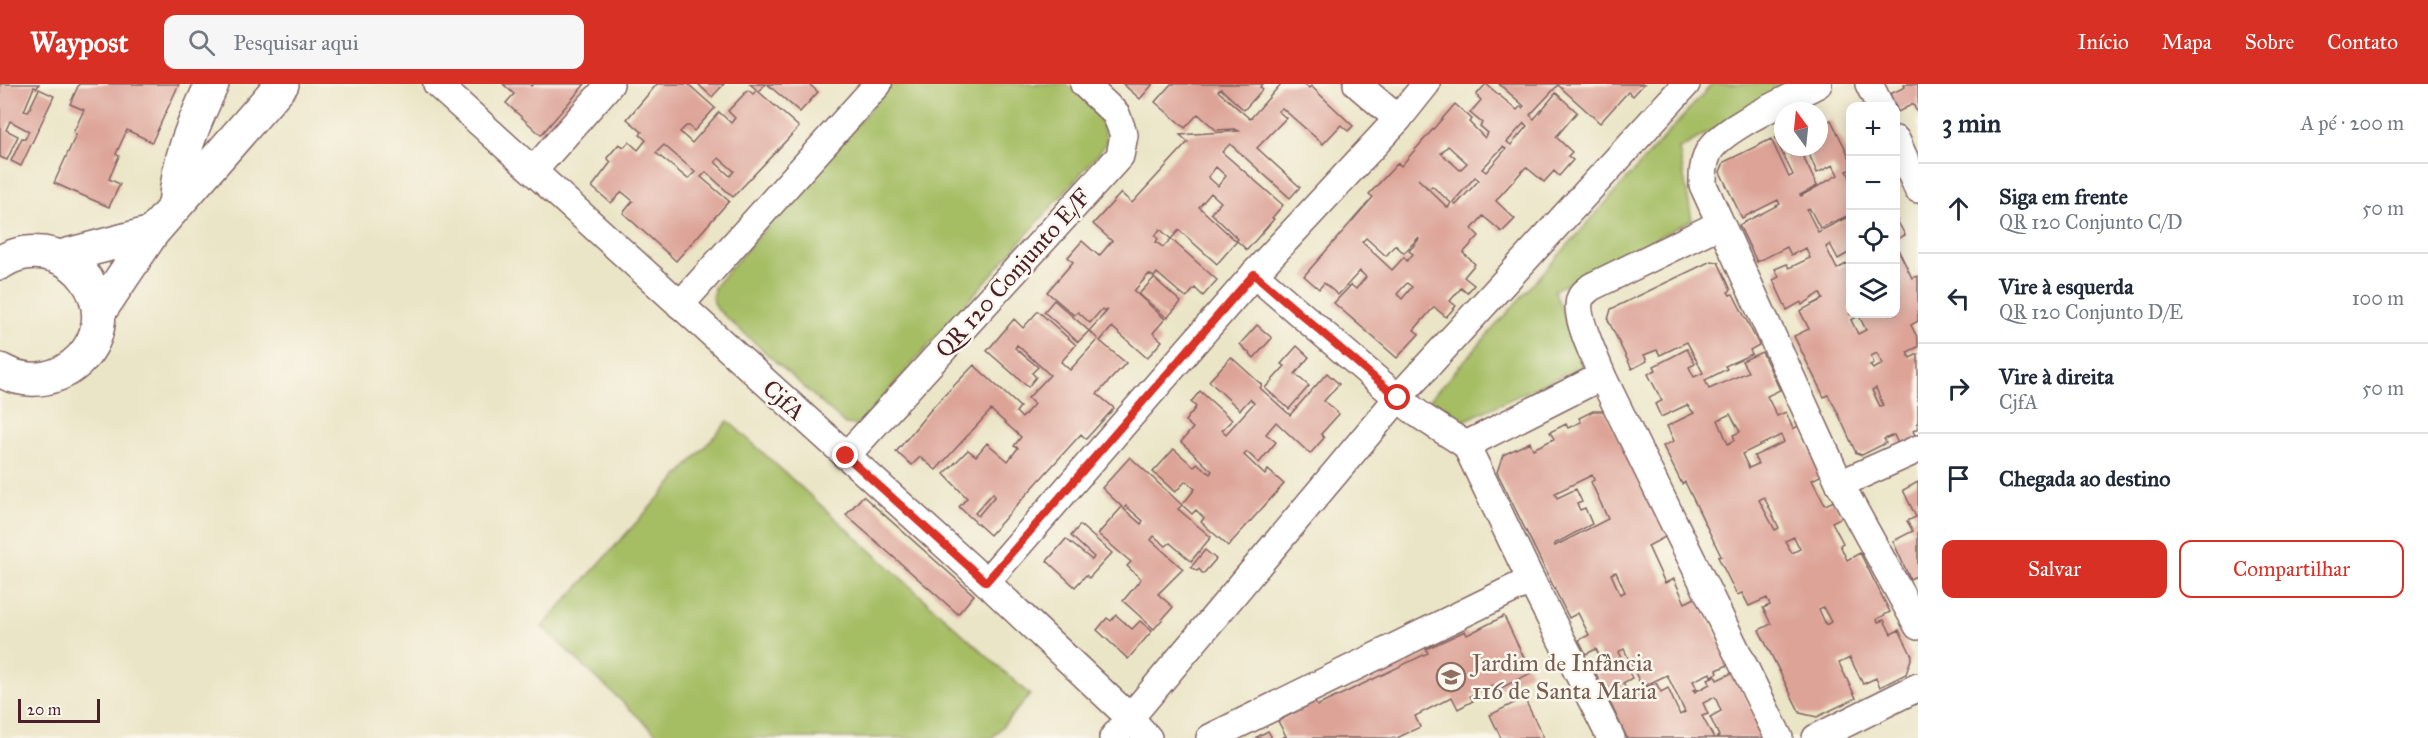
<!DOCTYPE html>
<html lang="pt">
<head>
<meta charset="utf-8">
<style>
	body { margin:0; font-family:"IM FELL Great Primer",serif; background:#f6f6f7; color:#1f2937 }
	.controls { position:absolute; right:18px; top:18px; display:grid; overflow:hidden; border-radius:12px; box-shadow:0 3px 15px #0003 }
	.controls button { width:54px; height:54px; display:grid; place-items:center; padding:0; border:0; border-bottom:2px solid #e0e1e3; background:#fff; color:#1f2937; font:30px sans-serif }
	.compass { position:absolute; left:1774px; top:18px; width:54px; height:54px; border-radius:50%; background:#fff; box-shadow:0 3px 15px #0003; rotate:345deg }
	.scale { position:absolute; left:18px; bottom:15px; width:82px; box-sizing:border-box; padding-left:6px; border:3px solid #4a1f2b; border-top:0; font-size:16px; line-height:21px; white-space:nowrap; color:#4a1f2b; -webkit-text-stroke:4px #fbf7ec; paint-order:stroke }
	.stop { position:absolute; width:18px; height:18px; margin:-14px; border:4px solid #d93025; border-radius:50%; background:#fff }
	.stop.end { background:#d93025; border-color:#fff; box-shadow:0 2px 6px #0008 }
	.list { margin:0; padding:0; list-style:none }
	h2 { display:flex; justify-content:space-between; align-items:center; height:78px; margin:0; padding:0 24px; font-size:26px }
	h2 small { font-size:20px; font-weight:400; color:#747a83 }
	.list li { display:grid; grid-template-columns:39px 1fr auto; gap:18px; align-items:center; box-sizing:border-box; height:90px; padding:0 24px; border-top:2px solid #e0e1e3 }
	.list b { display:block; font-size:22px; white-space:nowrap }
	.list p { margin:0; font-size:20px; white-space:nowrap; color:#747a83 }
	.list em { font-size:20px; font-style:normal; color:#747a83 }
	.actions { display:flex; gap:12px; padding:18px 24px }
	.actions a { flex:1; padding:14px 0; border:2px solid #d93025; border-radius:12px; text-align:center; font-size:21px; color:#d93025 }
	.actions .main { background:#d93025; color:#fff }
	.icon { flex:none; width:33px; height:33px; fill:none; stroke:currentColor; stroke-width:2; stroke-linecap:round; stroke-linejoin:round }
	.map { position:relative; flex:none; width:1918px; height:654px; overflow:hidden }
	header { display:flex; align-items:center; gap:36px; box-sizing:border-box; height:84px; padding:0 30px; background:#d93025; color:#fff }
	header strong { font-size:28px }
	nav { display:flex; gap:33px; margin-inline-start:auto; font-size:21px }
	.search { width:420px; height:54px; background:#f6f6f7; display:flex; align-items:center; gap:15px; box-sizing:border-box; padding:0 21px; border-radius:12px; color:#747a83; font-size:22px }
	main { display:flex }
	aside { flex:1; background:#fff }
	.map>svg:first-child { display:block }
	.green { fill:#a5bd63; stroke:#786e47; stroke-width:1.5 }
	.building { fill:#dda397; fill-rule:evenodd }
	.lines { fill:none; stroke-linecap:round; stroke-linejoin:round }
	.minor-casing { stroke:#826462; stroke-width:30 }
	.tertiary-casing { stroke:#826462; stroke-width:36 }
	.minor { stroke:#fff; stroke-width:27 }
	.tertiary { stroke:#fff; stroke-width:33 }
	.route { stroke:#d93025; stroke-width:8 }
	.labels { text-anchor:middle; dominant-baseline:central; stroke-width:5; stroke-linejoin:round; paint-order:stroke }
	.street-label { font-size:24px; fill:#4a1f2b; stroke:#fbf7ec }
	.education-label { font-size:24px; fill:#785e54; stroke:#fbf7ec; text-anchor:start }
</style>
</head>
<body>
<header>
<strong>Waypost</strong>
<div class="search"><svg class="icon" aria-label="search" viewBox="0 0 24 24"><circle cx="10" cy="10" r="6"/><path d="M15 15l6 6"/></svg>Pesquisar aqui</div>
<nav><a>Início</a><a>Mapa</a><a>Sobre</a><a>Contato</a></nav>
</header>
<main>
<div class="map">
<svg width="1918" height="654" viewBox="0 0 1918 654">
	<rect width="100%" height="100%" fill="#fbf7ec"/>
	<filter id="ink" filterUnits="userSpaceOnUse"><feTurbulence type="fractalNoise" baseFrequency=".0167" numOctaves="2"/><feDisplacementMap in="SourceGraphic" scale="12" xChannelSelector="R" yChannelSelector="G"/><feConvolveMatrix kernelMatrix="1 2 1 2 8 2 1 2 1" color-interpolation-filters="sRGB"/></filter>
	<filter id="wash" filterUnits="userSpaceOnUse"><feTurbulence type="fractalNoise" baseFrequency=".008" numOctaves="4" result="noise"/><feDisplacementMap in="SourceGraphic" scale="24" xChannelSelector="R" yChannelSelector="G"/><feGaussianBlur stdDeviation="1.35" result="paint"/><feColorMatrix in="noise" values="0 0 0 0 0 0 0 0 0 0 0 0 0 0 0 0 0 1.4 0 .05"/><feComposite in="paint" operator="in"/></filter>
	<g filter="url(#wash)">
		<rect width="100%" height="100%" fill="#ebe5c7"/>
		<g class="green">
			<path d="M892 0H1066C1088 18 1100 28 1107 57L1099 69 862 337 855 341 845 340 717 225 713 216 714 203Z"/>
			<path d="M1712 0H1793L1679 65 1692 136 1554 206 1584 281 1457 340 1442 328 1430 315Z"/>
			<path d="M728 337 1030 611 992 654H661L542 543Z"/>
		</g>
		<g id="blocks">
			<g class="building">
				<path d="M0 0H39L37 4 34 3 24 27 28 28 39 5 54 12 21 82 11 77 22 54 25 55 29 47 10 37 6 46 18 52 7 76 0 73Z"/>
				<path d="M79 0H179L152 58 127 46 116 70 119 72 109 95 120 100 109 123 54 99 76 51 73 49 84 26 70 20Z"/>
				<path d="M503 0H529L531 2 533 0H585L541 51 506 19 514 10Z"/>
				<path d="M657 0H688L715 24 694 47 689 42H686L680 48 692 59 719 28 731 39 735 34 728 27 748 6 753 10 757 6 750 0H765L759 8 799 43 733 113 706 88 701 93 729 117 676 177 623 129 633 117 622 108 611 119 592 103 611 78 607 74 619 60 624 63 629 58 638 66 646 56 640 51 642 48 627 35ZM664 61 695 88 688 95 656 69ZM719 74 734 87 730 92 715 78Z"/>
				<path d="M698 0H724L712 13Z"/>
				<path d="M767 0H809L818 8 800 28Z"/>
				<path d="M1123 0H1153L1140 15Z"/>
				<path d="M1171 0H1263L1260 3 1263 5 1244 26 1221 5 1218 7 1250 35 1281 0H1304L1309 4 1311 2 1353 42 1348 47 1341 41 1323 60 1282 24 1278 27 1286 34 1257 64 1300 103 1290 114 1230 60 1222 68 1283 121 1272 134 1274 135 1247 166 1237 157 1217 180 1179 146 1171 155 1160 145 1155 152 1158 155 1156 158 1163 163 1171 155 1217 196 1203 212 1195 204 1186 214 1157 189 1154 193 1149 190 1134 207 1165 235 1153 249 1162 257 1147 274 1112 243 1100 257 1126 279 1097 310 1114 324 1086 355 1081 350 990 451 959 423 967 414 944 390 968 366 976 372 987 359 1008 377 1018 364 1014 362 1021 353 991 326 936 386 920 373 912 381 896 368 933 323 974 281 1020 323 1016 328 1022 334 1034 320 1028 314 1050 291 1017 261 1015 264 1038 283 1032 289 1036 293 1028 303 987 267 1014 235 1023 244 1038 227 1076 261 1061 278 1070 286 1098 255 1089 247 1107 227 1106 226 1105 228 1102 225 1090 239 1078 228 1074 231 1047 208 1073 178 1068 173 1082 157 1099 172 1112 157 1093 140 1121 109 1132 119 1188 58 1180 51 1239 47 1235 45 1216 46 1198 30 1185 44 1155 18ZM1216 83 1226 92 1218 102 1208 93ZM1211 109 1221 118 1211 129 1238 155 1236 157 1199 123ZM993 409 995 412 978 432 975 429Z"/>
				<path d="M1486 0 1517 26 1521 22 1522 24 1524 22 1499 0H1556L1558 1 1530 31 1534 35 1556 9 1577 28 1556 53 1572 68 1568 72 1573 76 1559 92 1554 87 1544 98 1526 83 1498 114 1496 117 1515 135 1502 148 1483 132 1472 145 1479 152 1463 169 1475 180 1464 193 1474 201 1467 209 1461 204 1450 217 1456 222 1446 233 1434 223 1414 246 1419 250 1397 274 1334 219 1351 201 1356 205 1366 193 1360 187 1338 211 1324 199 1319 205 1304 192 1373 113 1369 110 1398 79 1401 82 1455 20 1472 35 1469 38 1485 54 1488 49 1480 42 1482 39 1470 29 1481 16 1476 11ZM1524 39 1527 42 1511 61 1507 58ZM1448 62 1467 79 1460 86 1441 69ZM1503 63 1506 65 1486 88 1482 85ZM1475 93 1479 96 1456 121 1453 118ZM1418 95 1429 105 1432 102 1451 119 1448 124ZM1366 154 1386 172 1395 161 1404 169 1418 154 1419 155 1409 167 1413 170 1407 177 1404 173 1392 186 1362 158ZM1407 199 1412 203 1402 215 1397 210Z"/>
				<path d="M1559 0H1644L1633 12 1628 8 1600 39 1558 1Z"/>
				<path d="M1904 0H1918V30L1913 20 1898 28 1890 10 1905 3Z"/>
				<path d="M1831 36 1850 74V86L1847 87 1850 93V168L1838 175 1830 160 1826 163 1837 185 1850 178V230H1896V161L1912 194 1918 192V237L1911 241 1918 255V263L1907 268 1910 274 1918 270V344L1913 347 1917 355 1900 364 1894 351 1884 355 1886 359 1862 371 1856 369 1836 325 1828 311 1824 313 1794 252 1809 245 1800 227 1823 215 1820 209 1802 221 1801 218 1787 226 1773 196 1779 193 1775 185 1787 180 1789 184 1810 174 1806 164 1791 171 1787 163 1757 178 1739 141 1780 120 1778 116 1742 134 1720 88 1724 78 1771 55 1789 93 1793 91 1775 54 1783 50V63H1819V41ZM1807 65 1817 89 1833 81 1838 91 1801 112 1800 111 1817 102 1801 68ZM1810 125 1820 144 1847 132 1848 133 1818 148 1807 126ZM1859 232 1866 246 1858 250 1851 236ZM1877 269 1883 280 1873 285 1870 281 1874 279 1871 272ZM1876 304 1883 321 1880 322 1872 306Z"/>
				<path d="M1896 134 1905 151 1896 156Z"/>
				<path d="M1711 177 1718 178 1731 206 1728 208 1730 211 1733 210 1759 261 1750 266 1752 270 1725 282 1727 285 1705 296 1709 305 1748 288 1742 277 1762 268 1780 306 1767 312 1777 332 1786 328 1793 345 1798 342 1822 391 1812 396 1825 421 1834 417 1842 433 1832 438 1843 459 1840 461 1847 476 1860 469 1890 528 1877 535 1878 538 1884 536 1891 550 1899 546 1912 572 1906 590 1880 603 1876 594 1863 600 1850 574 1839 579 1856 614 1817 633 1800 629 1759 546 1771 540 1763 524 1770 521 1767 514 1749 522 1742 509 1737 511 1718 473 1721 472 1685 398 1682 400 1663 362 1674 357 1667 342 1694 329 1687 321 1661 333 1655 320 1662 317 1648 290 1656 286 1654 282 1687 265 1695 280 1689 283 1694 293 1703 289 1687 258 1660 271 1657 266 1644 271 1647 277 1632 285 1608 236 1611 225ZM1730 330 1740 348 1733 351 1735 356 1728 360 1718 336ZM1781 351 1784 358 1754 372 1758 380 1749 384 1742 370ZM1764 413 1779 444 1775 446 1759 416ZM1794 453 1800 465 1792 469 1785 457ZM1823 523 1831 538 1826 541 1819 525Z"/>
				<path d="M1154 194 1181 218 1167 234 1139 210Z"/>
				<path d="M1054 216 1089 247 1078 258 1044 228Z"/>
				<path d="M1257 241 1272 254 1254 274 1240 260Z"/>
				<path d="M1297 262 1309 273 1295 290 1309 302 1289 325 1265 304 1285 282 1281 280Z"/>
				<path d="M1231 273 1262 301 1260 304 1290 331 1327 289 1339 300 1324 317 1339 330 1321 350 1324 354 1310 370 1276 338 1266 350 1276 358 1259 379 1247 368 1244 371 1265 391 1268 386 1284 400 1228 462 1201 438 1204 434 1196 426 1192 430 1182 421 1178 425 1211 453 1191 477 1170 459 1166 462 1154 452 1151 456 1183 485 1158 510 1173 523 1154 545 1123 517 1141 495 1127 482 1131 478 1098 450 1122 423 1102 404 1130 373 1182 421 1195 405 1186 397 1175 408 1153 388 1174 365 1194 383 1197 379 1210 390 1212 387 1181 358 1193 344 1185 337 1196 323 1191 318 1200 307 1232 336 1222 346 1226 350 1254 319 1250 315 1240 326 1209 297ZM1126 422 1143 437 1141 440 1124 425Z"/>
				<path d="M1593 327H1605L1667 452 1648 462 1665 499 1674 495 1685 519 1697 513 1730 580 1717 586 1718 589 1711 592 1710 589 1693 597 1697 605 1693 606 1695 608 1710 600 1708 595 1715 592 1717 596 1734 588 1764 654H1715L1719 652 1710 633 1721 627 1715 613 1703 619 1708 630 1702 632 1714 654H1627L1592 581 1602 577 1596 565 1586 570 1579 556 1589 551 1578 529 1569 534 1497 388 1503 371 1530 358 1533 365 1554 355 1550 348 1566 340 1568 344 1581 338 1579 334ZM1592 391 1594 396 1591 398 1608 435 1555 462 1554 460 1592 440 1585 424 1580 426 1577 420 1582 418 1576 405 1557 414 1555 409ZM1616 488 1625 508 1620 510 1611 490ZM1624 565 1642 603 1667 591 1685 628 1680 631 1668 604 1661 608 1656 599 1629 610 1623 599 1632 594 1618 568Z"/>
				<path d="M1918 398V496L1916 492 1910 495 1893 457 1913 447 1907 437 1916 433 1903 406Z"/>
				<path d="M863 412 974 511 958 530 846 431Z"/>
				<path d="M1080 441 1112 469 1089 494 1086 491 1075 503 1047 477 1066 455 1092 476 1094 473 1071 452Z"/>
				<path d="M1205 466 1216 475 1203 490 1199 485 1197 487 1191 483Z"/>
				<path d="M1116 531 1132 545 1140 537 1152 547 1128 575 1097 546 1107 534 1111 537Z"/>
				<path d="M1504 532 1531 589 1495 607 1492 601 1470 612 1473 617 1458 625 1452 613 1415 632 1420 643 1397 654H1281L1286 652 1278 637 1315 618 1317 622 1428 569 1426 565 1465 547 1467 551Z"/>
				<path d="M1524 614 1544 654H1501L1490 631Z"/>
				<path d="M1268 647 1272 654H1255Z"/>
			</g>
		</g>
	</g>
	<g filter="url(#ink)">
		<use href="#blocks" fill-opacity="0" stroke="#826462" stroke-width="1.5"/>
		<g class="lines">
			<g class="minor-casing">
				<g id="minor">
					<path d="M437 0 986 498 1130 634 1148 654"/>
					<path d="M1357 0 1398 35"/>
					<path d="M1818 0C1792 14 1720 44 1708 69 1703 80 1703 90 1703 101L1840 400 1918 542"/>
					<path d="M1869 0 1880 22"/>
					<path d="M1896 56 1918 105"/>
					<path d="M534 86 610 0"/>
					<path d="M1254 190 1398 314 1421 332 1466 361 1531 496"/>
					<path d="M680 221 878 0"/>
					<path d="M1602 292C1596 275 1572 229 1581 213 1583 209 1588 206 1591 203L1720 140"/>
					<path d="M1466 361 1602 292 1779 654"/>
					<path d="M846 372 1120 72 1124 51 1116 30 1084 0"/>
					<path d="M1840 400 1918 365"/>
					<path d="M986 498 1254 190 1398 35 1426 0"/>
					<path d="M1113 654 1398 314 1686 0"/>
					<path d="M1210 654 1531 496 1611 654"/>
					<path d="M1816 654 1918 603"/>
				</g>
			</g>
			<g class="tertiary-casing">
				<g id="tertiary">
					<path d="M175 121C179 72 192 43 212 0"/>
					<path d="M60 173 152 149"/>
					<path d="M0 179C16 168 35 166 53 171 66 175 78 184 86 195 127 252 60 320 0 286"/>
					<path d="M99 228 152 149 282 0"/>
				</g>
			</g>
			<use href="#minor" class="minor"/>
			<use href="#tertiary" class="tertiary"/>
		</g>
	</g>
	<g class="lines" filter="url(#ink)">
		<path class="route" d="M846 372 986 498 1254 190 1398 314"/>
	</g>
	<defs>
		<g id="school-ring" transform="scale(1.5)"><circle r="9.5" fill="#fbf7ec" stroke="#8d6e63" stroke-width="1.5"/><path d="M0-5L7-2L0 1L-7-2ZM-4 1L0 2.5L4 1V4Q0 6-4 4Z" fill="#8d6e63"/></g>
	</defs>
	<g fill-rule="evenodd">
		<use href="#school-ring" x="1451" y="593"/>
	</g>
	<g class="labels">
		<g class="street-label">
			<text transform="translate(1013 189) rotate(-48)">QR 120 Conjunto E/F</text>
			<text transform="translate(784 316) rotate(42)">CjfA</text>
		</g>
		<g class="education-label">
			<text x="1472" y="579">Jardim de Infância<tspan x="1472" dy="28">116 de Santa Maria</tspan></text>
		</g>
	</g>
</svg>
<div class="controls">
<button>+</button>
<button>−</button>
<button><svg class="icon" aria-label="locate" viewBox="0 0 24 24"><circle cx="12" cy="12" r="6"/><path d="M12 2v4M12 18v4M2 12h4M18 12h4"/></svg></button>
<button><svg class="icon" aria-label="layers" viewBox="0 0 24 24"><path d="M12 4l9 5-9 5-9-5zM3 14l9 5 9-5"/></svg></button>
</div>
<svg class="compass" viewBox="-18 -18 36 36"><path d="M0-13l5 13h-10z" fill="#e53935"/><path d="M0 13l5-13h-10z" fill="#747a83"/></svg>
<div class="scale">20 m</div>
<div class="stop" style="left:1398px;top:314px"></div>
<div class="stop end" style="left:846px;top:372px"></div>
</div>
<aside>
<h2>3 min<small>A pé · 200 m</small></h2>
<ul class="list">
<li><svg class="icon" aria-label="ahead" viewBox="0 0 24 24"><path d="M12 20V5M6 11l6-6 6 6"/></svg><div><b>Siga em frente</b><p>QR 120 Conjunto C/D</p></div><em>50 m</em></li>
<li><svg class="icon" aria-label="left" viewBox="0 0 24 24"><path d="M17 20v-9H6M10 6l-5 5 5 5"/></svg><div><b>Vire à esquerda</b><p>QR 120 Conjunto D/E</p></div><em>100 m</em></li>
<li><svg class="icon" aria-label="right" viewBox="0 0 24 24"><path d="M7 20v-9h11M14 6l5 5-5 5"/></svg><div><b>Vire à direita</b><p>CjfA</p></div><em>50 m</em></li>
<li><svg class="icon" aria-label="arrive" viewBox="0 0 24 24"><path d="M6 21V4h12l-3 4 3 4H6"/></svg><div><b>Chegada ao destino</b></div></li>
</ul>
<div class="actions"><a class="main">Salvar</a><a>Compartilhar</a></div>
</aside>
</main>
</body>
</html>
